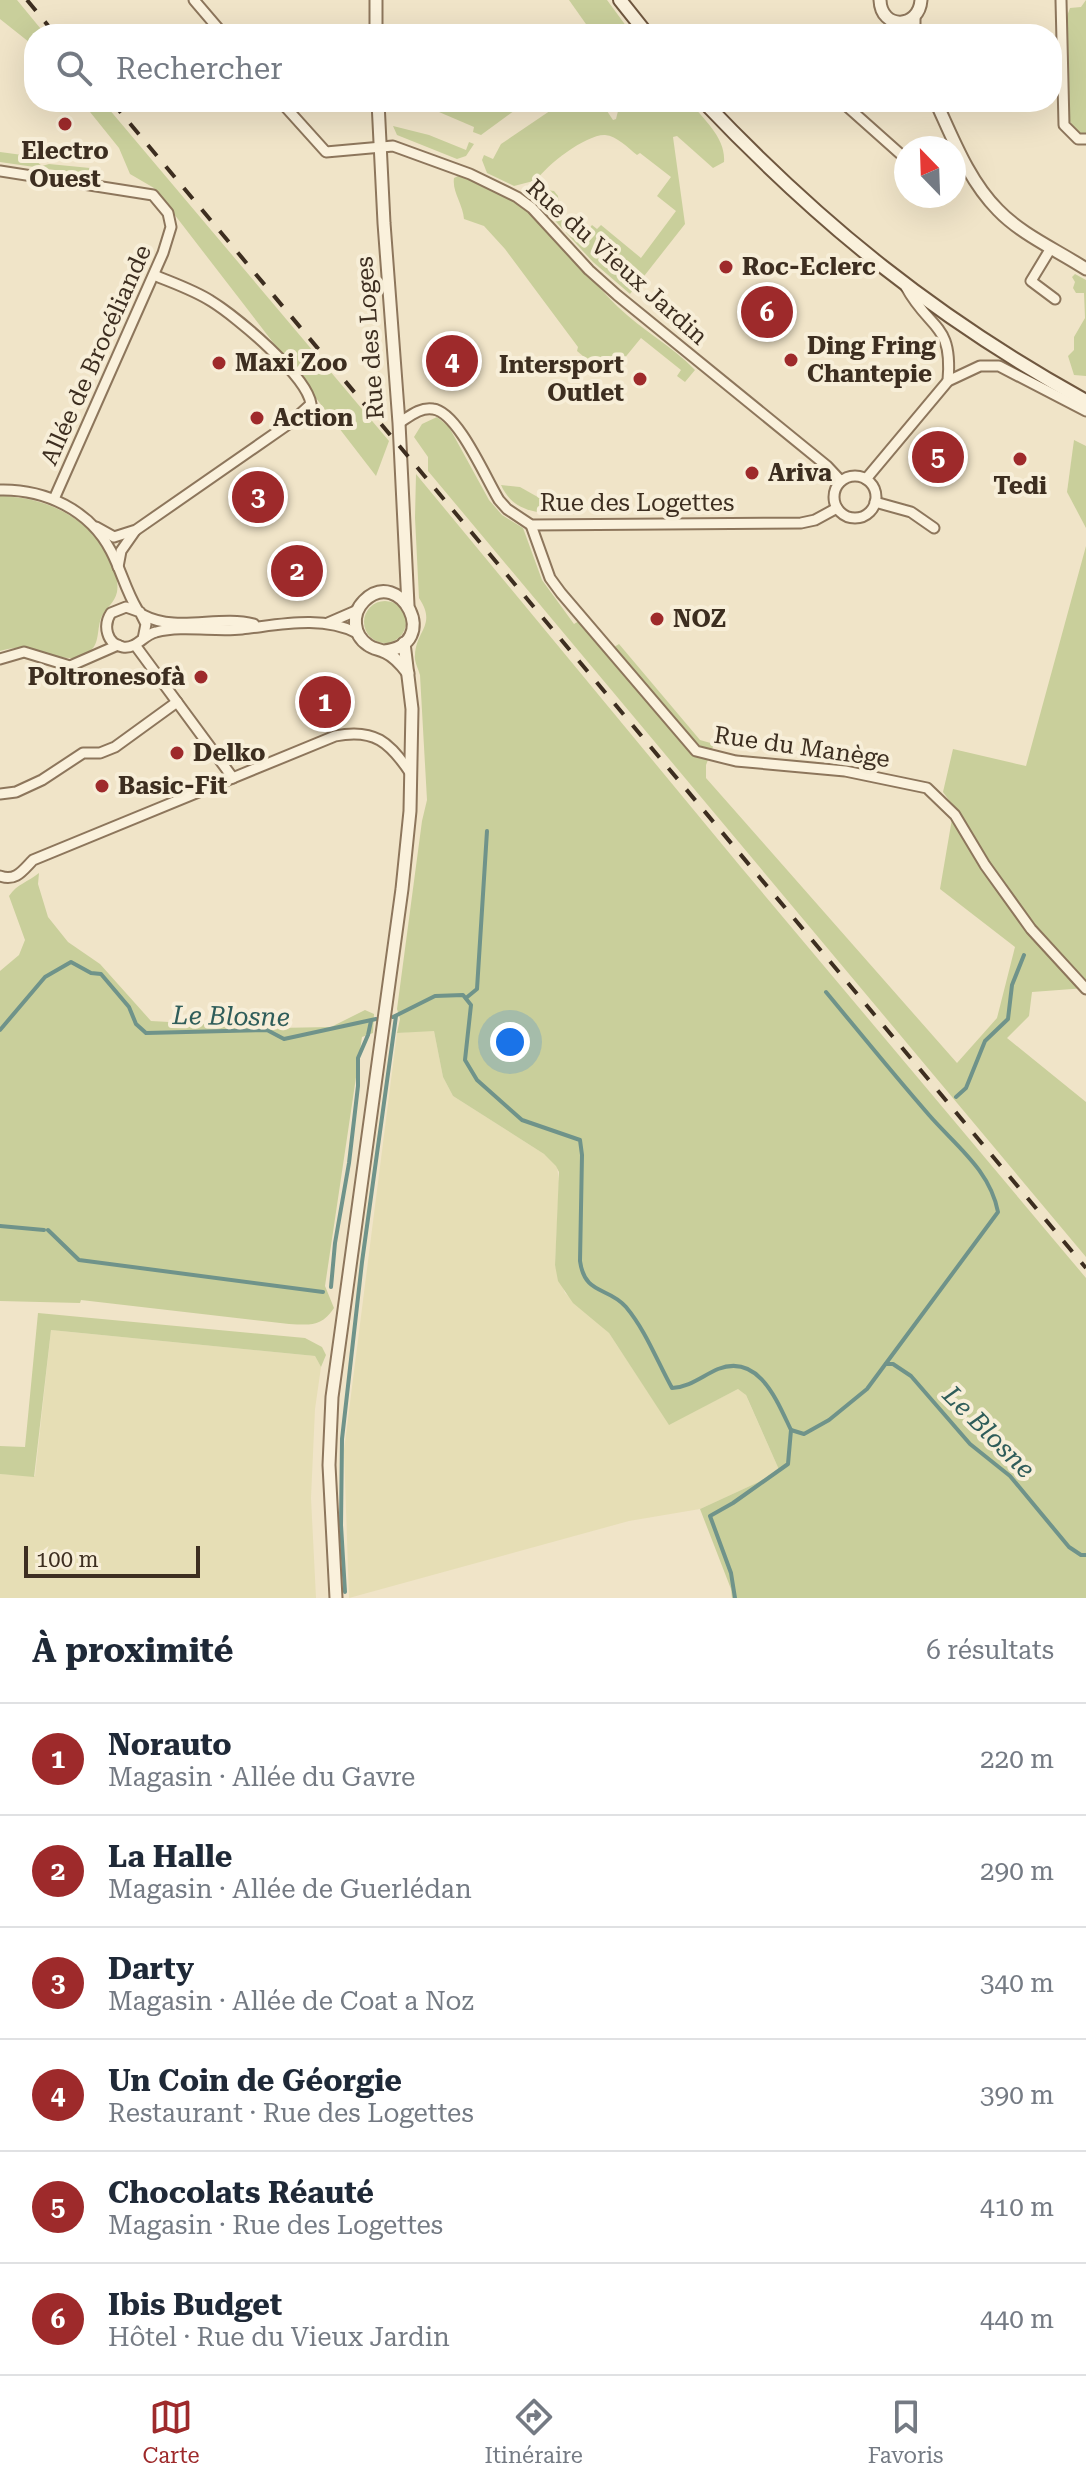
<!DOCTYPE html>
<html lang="fr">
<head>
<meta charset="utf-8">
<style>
	body { margin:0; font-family:"Roboto Serif",serif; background:#f2f2f3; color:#1f2937 }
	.compass { position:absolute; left:894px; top:136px; width:72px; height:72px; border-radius:50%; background:#fff; box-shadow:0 8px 32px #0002; rotate:337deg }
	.scale { position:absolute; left:24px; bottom:20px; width:176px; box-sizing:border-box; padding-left:8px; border:4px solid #3d2e20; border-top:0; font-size:22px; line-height:28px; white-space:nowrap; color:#3d2e20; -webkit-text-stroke:6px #f7eed8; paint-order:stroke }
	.you { position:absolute; left:510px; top:1042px; width:28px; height:28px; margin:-20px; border:6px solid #fff; border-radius:50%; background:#1a73e8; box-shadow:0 0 0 12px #1a73e833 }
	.badge { display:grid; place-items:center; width:52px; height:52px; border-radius:50%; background:#9e2a2b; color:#fff; font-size:26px; font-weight:700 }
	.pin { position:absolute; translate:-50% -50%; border:4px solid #fff; box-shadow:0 2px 8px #0006 }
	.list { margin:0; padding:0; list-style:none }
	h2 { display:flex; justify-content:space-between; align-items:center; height:104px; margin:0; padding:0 32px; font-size:34px }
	h2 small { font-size:26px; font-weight:400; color:#747a83 }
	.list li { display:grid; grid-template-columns:52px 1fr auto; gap:24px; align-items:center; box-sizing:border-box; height:112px; padding:0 32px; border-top:2px solid #e0e1e3 }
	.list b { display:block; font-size:30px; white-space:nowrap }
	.list p { margin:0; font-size:26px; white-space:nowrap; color:#747a83 }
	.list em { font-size:26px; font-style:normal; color:#747a83 }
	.icon { flex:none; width:44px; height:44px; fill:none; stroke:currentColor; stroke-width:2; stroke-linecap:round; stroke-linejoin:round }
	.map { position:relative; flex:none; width:1086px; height:1598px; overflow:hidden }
	.search { position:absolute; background:#fff; box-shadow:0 8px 32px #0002; left:24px; right:24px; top:24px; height:88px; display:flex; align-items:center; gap:20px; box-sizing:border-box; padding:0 28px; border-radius:32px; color:#747a83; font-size:30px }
	.sheet { height:776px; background:#fff }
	nav { display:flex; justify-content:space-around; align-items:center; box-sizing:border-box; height:112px; border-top:2px solid #e0e1e3; background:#fff; font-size:22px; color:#747a83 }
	nav a { display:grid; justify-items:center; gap:4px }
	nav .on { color:#9e2a2b }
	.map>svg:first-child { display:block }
	.farmland { fill:#e6deb5 }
	.green { fill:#c9cf9b }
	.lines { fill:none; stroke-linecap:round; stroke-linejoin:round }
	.stream { stroke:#6f938a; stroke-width:4 }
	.minor-casing { stroke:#8d765c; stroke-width:13 }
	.tertiary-casing { stroke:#8d765c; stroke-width:15 }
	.secondary-casing { stroke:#6f573f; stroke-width:16 }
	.minor { stroke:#faf1dc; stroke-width:9 }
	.tertiary { stroke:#faf1dc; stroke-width:11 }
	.secondary { stroke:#faf1dc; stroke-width:12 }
	.rail { stroke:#3d2e20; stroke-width:4; stroke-dasharray:14 14; stroke-linecap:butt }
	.poi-dot { fill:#9e2a2b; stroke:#f7eed8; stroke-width:3 }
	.labels { text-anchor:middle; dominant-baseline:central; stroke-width:8; stroke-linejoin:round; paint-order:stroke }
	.poi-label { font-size:24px; font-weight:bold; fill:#3d2e20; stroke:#f7eed8; text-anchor:start }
	.street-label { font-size:24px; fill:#3d2e20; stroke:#f7eed8 }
	.water-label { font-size:26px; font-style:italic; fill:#2f5d5a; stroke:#f7eed8 }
</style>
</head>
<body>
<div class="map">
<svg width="1086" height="1598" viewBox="0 0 1086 1598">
	<rect width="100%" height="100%" fill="#f0e4c8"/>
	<g class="farmland">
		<path d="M432 1030 434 1031 443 1077 453 1096 544 1154 557 1166 559 1182 555 1265 565 1293 609 1333 669 1424 738 1389 744 1391 780 1472 700 1509 629 1521 349 1598 344 1450 397 1033Z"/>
		<path d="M51 1330 315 1356 321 1367 315 1409 311 1498 316 1598H0V1474L35 1476Z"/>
	</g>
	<g class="green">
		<path d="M0 0H17L45 34H34V46L0 19Z"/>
		<path d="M569 0H607L632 34H593Z"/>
		<path d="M1086 0V133L1081 134 1074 128 1070 121 1066 19 1070 8 1081 7Z"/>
		<path d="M82 102H103L389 441 376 476 154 188 130 174 119 148Z"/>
		<path d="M441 102H467L466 107 491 112 493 102H526L481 135 473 132 474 127 439 112Z"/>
		<path d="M563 102H601L613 120 616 119 618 111H624V106L628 102H690C704 120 726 138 724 162L713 168 677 136 673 137 685 224 630 294 593 262 535 199V195L547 190 554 191 558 196 560 219 568 226 571 223 585 234 592 225 597 229 601 225 641 258 676 211 657 196 671 177 640 153 637 155C628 148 617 136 605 135 587 134 546 165 537 180L514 186 487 173 482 160 484 155 493 159 501 144Z"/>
		<path d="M393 126 429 135 466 150 469 142 474 144 466 156 457 159 397 135Z"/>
		<path d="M0 152 30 156 42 166 49 164 90 168 89 175 0 162Z"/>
		<path d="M458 176C524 188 572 262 618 307 642 330 672 346 695 370L685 382 677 376 681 370 641 338 614 371 607 366 602 372 577 351 578 347 505 249 484 226 464 219C463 204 452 192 454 178Z"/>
		<path d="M1075 274 1086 280V376L1074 375 1068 356 1074 350V337L1085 318 1084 293H1076L1073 288 1075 282 1072 277Z"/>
		<path d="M437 417 449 427 489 500 502 515 523 528 542 580 574 624 579 621 606 652 619 644 700 740 714 744 706 765V778L957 1063 997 1018 1015 947 940 889 954 807 943 792 953 749 1026 766 1086 546V988L1032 992 1029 1016 1007 1038 1086 1102V1257L428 471V457L414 437 422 424Z"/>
		<path d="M1074 440 1086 446V528L1067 492Z"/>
		<path d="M416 474 740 866 1086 1278V1598H732L731 1589 700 1509 780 1472 746 1395 738 1389 669 1425 609 1333 573 1303 558 1281 555 1265 559 1172 556 1166 544 1154 453 1096 443 1077 434 1031 397 1033 400 1019 397 1009 422 821 427 800 420 675C418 668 414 661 415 655 416 630 437 625 419 598L415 518Z"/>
		<path d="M501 485 520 487 566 513C538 514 513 512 501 485Z"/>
		<path d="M0 496C44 497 87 516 109 556 114 566 119 580 117 592 115 603 105 608 101 618 96 632 101 647 84 655 61 667 34 639 0 651Z"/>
		<circle cx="385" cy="622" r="21"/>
		<path d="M39 873 38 884 48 917 68 942 100 964 151 1021 277 1028 331 1027 365 1010 374 1014 373 1033 362 1037 325 1286 334 1308C321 1327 311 1325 289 1324L81 1300 80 1303 0 1301V971L19 955 25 940 9 896C17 884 28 882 39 873Z"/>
		<path d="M38 1313 305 1338 322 1347 326 1355 321 1367 315 1356 51 1330 34 1477 0 1474V1446L25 1447Z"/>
	</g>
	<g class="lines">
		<g class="stream">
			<path d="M466 998 477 989 487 831"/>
			<path d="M393 1017 435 996 463 995 471 1005 465 1060 477 1080 522 1120 580 1140 582 1155 580 1261C585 1296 608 1286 626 1307 646 1331 657 1361 672 1388 690 1387 702 1376 718 1369 759 1353 777 1401 791 1430L804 1434 829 1420 867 1389 998 1212C990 1170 956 1146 929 1115 894 1075 860 1033 826 992"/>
			<path d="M0 1030 45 977 71 962 91 973 101 974 129 1007 136 1024 146 1033 267 1030 284 1039 376 1019"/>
			<path d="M956 1097 966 1088 985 1041 1008 1019 1012 985 1024 955"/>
			<path d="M0 1226 44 1230"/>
			<path d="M48 1230 79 1260 323 1292"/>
			<path d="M331 1287 335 1243 349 1163 358 1086V1058L368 1035 371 1021"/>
			<path d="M886 1364H893L911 1376 970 1444 1010 1476 1069 1547 1081 1555H1086"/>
			<path d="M345 1592 341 1525 342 1439 362 1262 396 1016"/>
			<path d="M735 1598 731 1573 710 1516 733 1503 788 1464 791 1430"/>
		</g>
		<g class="minor-casing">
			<g id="minor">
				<path d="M194 0 223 34"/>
				<path d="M1061 0 1064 125 1078 139H1086"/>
				<path d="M281 102 326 152 393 146 470 174 517 197 532 208 589 270 617 295 827 466 841 481"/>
				<path d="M842 102 906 159"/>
				<path d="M0 171 153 195 168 213 171 227 163 253 54 499"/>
				<path d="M1051 248 1031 281 1055 299"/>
				<path d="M906 287C930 331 953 322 948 381"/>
				<path d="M399 423C410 416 420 407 433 409 458 412 486 479 499 500L507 509 531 525 801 523 815 520 837 508"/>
				<circle cx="855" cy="497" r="21"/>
				<path d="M866 479 948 381 980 366H999L1086 411"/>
				<path d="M0 490C45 489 90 510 111 551 121 570 126 591 137 609"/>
				<path d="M875 502 911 512 934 528"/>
				<path d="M531 525 550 578 561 593 696 751 736 761 845 771 927 788 955 815 985 865 1031 929 1086 989"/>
				<path d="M96 527 114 537 136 530 290 423 311 404C307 376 237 317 211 301 194 290 173 283 154 275"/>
				<path d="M118 567 121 551 135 531"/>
				<path d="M143 615C177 633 218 615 254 624"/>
				<path d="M328 623 358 610"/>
				<path d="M143 639 146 624 140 612 126 607 111 613C103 625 106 644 123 647 137 649 143 635 156 632 183 625 214 632 242 629 279 625 322 615 357 633"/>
				<path d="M135 645 233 778"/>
				<path d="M0 659 24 652 70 666 118 645"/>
				<path d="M0 794 16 792 42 780 83 753H100L115 747 177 702"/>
				<path d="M0 876C16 882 23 870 33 860L335 736C374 728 390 742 411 774"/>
			</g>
		</g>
		<g class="tertiary-casing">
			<g id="tertiary">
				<path d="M376 0V34"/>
				<path d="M880 0C881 30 919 29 921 0"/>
				<path d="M914 18V34"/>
				<path d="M378 102 384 223 399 423 408 605"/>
				<path d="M936 102C953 139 969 181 998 210 1022 235 1057 250 1086 269"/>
				<path d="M384 651C443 645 400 565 364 601 351 614 353 635 368 645 373 649 379 649 385 652 394 656 402 665 408 673"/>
				<path d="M336 1598 329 1465 332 1397 402 889 410 811 412 709 404 643"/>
			</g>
		</g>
		<g class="secondary-casing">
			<g id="secondary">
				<path d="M620 0 647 34"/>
				<path d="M704 102C822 226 936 318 1086 401"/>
			</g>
		</g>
		<use href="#minor" class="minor"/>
		<use href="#tertiary" class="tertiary"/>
		<use href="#secondary" class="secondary"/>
		<g class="rail">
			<path d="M27 0 55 34"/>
			<path d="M112 102 1086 1268"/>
		</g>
	</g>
	<g class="poi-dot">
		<circle cx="65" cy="124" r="8"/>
		<circle cx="726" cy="267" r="8"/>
		<circle cx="791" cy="360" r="8"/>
		<circle cx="219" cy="363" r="8"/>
		<circle cx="640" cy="379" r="8"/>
		<circle cx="257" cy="418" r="8"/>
		<circle cx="1020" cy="459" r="8"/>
		<circle cx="752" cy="473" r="8"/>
		<circle cx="657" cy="619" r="8"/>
		<circle cx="201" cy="677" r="8"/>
		<circle cx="177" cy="753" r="8"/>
		<circle cx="102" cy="786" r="8"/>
	</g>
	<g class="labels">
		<g class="poi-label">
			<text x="65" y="151" text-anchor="middle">Electro<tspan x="65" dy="28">Ouest</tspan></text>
			<text x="742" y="267">Roc-Eclerc</text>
			<text x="807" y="346">Ding Fring<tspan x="807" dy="28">Chantepie</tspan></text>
			<text x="235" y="363">Maxi Zoo</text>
			<text x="624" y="365" text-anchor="end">Intersport<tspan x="624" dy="28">Outlet</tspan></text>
			<text x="273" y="418">Action</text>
			<text x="768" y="473">Ariva</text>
			<text x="1020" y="486" text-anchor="middle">Tedi</text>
			<text x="673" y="619">NOZ</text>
			<text x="185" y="677" text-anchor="end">Poltronesofà</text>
			<text x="193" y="753">Delko</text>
			<text x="118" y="786">Basic-Fit</text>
		</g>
		<g class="street-label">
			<text transform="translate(617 262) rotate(42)">Rue du Vieux Jardin</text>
			<text transform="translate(370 338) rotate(-94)">Rue des Loges</text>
			<text transform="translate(96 355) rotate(-66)">Allée de Brocéliande</text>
			<text x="637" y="503">Rue des Logettes</text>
			<text transform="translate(802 747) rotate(8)">Rue du Manège</text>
		</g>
		<g class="water-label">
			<text transform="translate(231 1016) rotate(1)">Le Blosne</text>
			<text transform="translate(989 1432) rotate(45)">Le Blosne</text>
		</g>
	</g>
</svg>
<svg class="compass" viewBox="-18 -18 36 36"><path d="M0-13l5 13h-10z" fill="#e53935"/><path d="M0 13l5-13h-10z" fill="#747a83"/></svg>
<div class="scale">100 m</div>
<div class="you"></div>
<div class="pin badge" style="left:325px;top:702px">1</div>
<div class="pin badge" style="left:297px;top:571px">2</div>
<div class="pin badge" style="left:258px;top:497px">3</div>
<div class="pin badge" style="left:452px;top:361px">4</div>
<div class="pin badge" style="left:938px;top:457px">5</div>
<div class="pin badge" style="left:767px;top:312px">6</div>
<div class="search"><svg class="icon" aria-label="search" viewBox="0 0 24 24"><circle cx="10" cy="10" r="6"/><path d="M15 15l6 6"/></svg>Rechercher</div>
</div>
<section class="sheet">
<h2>À proximité<small>6 résultats</small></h2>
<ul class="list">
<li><span class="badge">1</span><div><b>Norauto</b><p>Magasin · Allée du Gavre</p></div><em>220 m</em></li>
<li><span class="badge">2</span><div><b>La Halle</b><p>Magasin · Allée de Guerlédan</p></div><em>290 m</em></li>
<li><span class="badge">3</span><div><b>Darty</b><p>Magasin · Allée de Coat a Noz</p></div><em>340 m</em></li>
<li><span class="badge">4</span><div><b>Un Coin de Géorgie</b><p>Restaurant · Rue des Logettes</p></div><em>390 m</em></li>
<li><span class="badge">5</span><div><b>Chocolats Réauté</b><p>Magasin · Rue des Logettes</p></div><em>410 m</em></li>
<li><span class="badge">6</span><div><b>Ibis Budget</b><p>Hôtel · Rue du Vieux Jardin</p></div><em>440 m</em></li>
</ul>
</section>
<nav>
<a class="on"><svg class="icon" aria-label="map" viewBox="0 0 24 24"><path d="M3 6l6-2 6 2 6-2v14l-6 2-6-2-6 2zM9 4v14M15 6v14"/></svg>Carte</a>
<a><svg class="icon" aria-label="directions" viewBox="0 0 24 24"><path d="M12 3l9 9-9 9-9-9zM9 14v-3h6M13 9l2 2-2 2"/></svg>Itinéraire</a>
<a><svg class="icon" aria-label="saved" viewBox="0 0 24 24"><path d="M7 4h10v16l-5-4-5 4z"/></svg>Favoris</a>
</nav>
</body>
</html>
